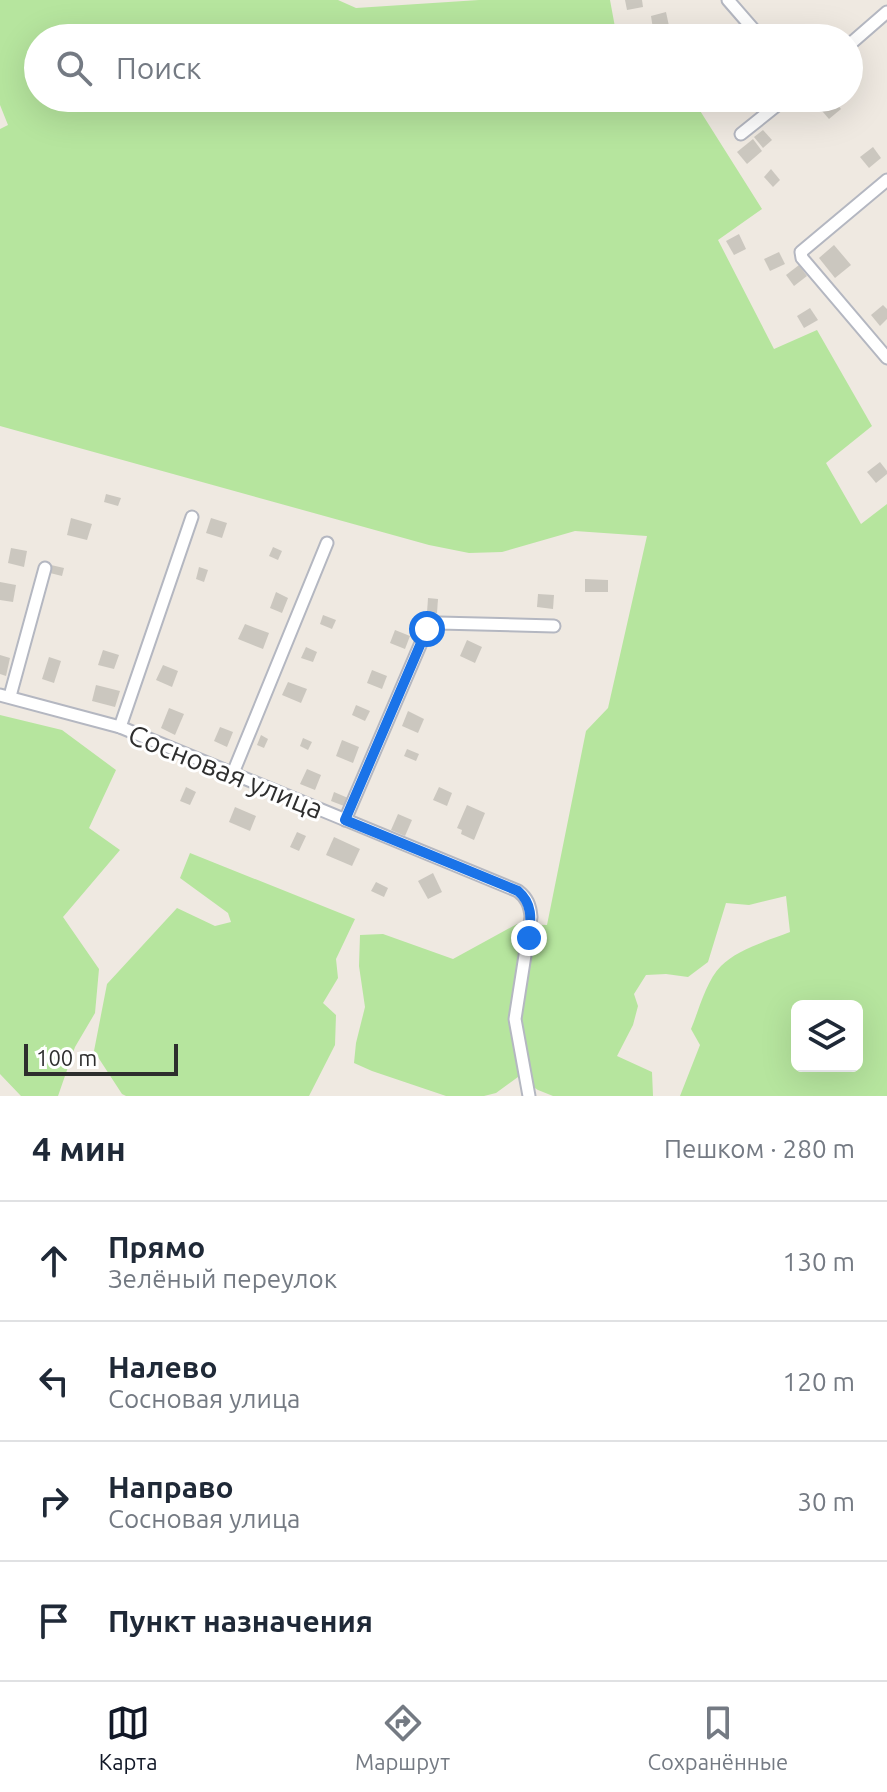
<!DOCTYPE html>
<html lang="ru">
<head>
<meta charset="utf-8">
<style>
	body { margin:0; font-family:Ubuntu,sans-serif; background:#f6f6f7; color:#1f2937 }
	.controls { position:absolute; right:24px; bottom:24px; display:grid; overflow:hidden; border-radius:12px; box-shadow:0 8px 32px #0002 }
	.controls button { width:72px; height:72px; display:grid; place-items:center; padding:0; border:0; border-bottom:2px solid #e0e1e3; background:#fff; color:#1f2937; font:40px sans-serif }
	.scale { position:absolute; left:24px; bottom:20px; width:154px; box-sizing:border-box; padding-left:8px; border:4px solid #2e2e2e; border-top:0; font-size:22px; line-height:28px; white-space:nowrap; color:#2e2e2e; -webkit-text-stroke:6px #fff; paint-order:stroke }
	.stop { position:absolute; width:24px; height:24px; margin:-18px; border:6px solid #1a73e8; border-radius:50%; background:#fff }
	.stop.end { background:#1a73e8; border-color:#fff; box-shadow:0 2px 8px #0008 }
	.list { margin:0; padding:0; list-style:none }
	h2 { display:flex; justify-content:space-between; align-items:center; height:104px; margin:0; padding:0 32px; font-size:34px }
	h2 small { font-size:26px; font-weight:400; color:#747a83 }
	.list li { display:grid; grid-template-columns:52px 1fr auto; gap:24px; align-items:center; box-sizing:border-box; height:120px; padding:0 32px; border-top:2px solid #e0e1e3 }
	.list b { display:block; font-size:30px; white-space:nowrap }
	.list p { margin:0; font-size:26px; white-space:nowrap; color:#747a83 }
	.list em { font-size:26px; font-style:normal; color:#747a83 }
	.icon { flex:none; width:44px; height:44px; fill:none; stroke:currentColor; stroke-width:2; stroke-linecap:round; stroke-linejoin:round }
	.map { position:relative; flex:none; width:887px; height:1096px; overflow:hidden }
	.search { position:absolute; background:#fff; box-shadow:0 8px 32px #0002; left:24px; right:24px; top:24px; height:88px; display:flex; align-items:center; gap:20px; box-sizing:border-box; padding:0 28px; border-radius:44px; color:#747a83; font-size:30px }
	.sheet { height:584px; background:#fff }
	nav { display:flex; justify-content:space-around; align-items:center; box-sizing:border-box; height:112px; border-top:2px solid #e0e1e3; background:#fff; font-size:22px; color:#747a83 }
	nav a { display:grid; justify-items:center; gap:4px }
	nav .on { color:#111827 }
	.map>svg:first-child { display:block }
	.green { fill:#b6e59e; fill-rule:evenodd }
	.building { fill:#cbc7bf }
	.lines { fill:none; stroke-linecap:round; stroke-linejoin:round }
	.minor-casing { stroke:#b4b7c1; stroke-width:15 }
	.minor { stroke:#fff; stroke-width:11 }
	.route { stroke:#1a73e8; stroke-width:10 }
	.labels { text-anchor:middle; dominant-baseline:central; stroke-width:6; stroke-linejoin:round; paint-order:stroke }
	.street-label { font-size:28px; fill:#2e2e2e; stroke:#fff }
</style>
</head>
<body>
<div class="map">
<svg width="887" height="1096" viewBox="0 0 887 1096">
	<rect width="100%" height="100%" fill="#efe9e1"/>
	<g class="green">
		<path d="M0 0H338L356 8 479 0H610L617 38H38V98H692L762 209 718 240 774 349 817 330 872 426 826 463 861 524 887 504V1096H680L700 1045 691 1029C699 1010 706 981 721 966 736 950 769 940 790 932L786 896 749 905 726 903 708 962 688 977 666 974 646 975 634 994 638 1006 633 1025 617 1056 652 1072 653 1096H553L538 1090 518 1077 496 1093 484 1096H446L372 1071 354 1063 356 1043 365 1007 359 966 360 935 383 934 453 959 517 924 547 925 586 731 608 708 647 536 575 531 502 552 469 553 429 545 0 426V129L8 125 0 105ZM797 1006H857V1066H797Z"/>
		<path d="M0 715 62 730 116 770 89 828 120 850 63 917 99 969 95 1013 75 1047 58 1096H21L0 1074Z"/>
		<path d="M190 853 355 919 336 959 338 978 323 1003 336 1015 335 1045 309 1096H126L122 1094 94 1051 107 984 177 908 215 926 231 922 228 913 180 878Z"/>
	</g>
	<g class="building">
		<path d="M625 0H642L643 7 627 10Z"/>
		<path d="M666 12 669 26 653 29 651 16Z"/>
		<path d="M823 98H832L841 109 829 119 816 104Z"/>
		<path d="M763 130 772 140 763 148 754 137Z"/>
		<path d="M753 139 762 151 747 164 737 152Z"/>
		<path d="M873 147 881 158 869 168 860 157Z"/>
		<path d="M771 169 780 180 773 187 764 177Z"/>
		<path d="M739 234 746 249 734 255 726 241Z"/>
		<path d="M834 245 851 265 835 278 819 258Z"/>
		<path d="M779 252 785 264 770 271 764 259Z"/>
		<path d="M799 265 807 276 794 286 786 275Z"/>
		<path d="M883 305 887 309V319L880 326 871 315Z"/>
		<path d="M810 308 818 320 804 328 797 316Z"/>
		<path d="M880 462 887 471V474L876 483 867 472Z"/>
		<path d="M106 494 121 498 118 506 104 502Z"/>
		<path d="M71 518 92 524 87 540 67 535Z"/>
		<path d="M211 518 227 523 222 538 206 533Z"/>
		<path d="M273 547 282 551 278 560 269 556Z"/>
		<path d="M11 548 27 551 24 567 8 563Z"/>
		<path d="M51 565 64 568 62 576 50 573Z"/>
		<path d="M199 567 208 570 204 582 196 579Z"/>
		<path d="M585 579 608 580V592H585Z"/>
		<path d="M0 582 16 585 13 602 0 600Z"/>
		<path d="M276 592 288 598 282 613 270 608Z"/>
		<path d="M538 594 554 595 553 609 537 607Z"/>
		<path d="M428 598 438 599 437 613H427Z"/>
		<path d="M323 615 336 620 332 629 320 624Z"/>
		<path d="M245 624 269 633 263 649 238 639Z"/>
		<path d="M395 630 410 636 405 649 390 643Z"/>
		<path d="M467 640 482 647 475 663 460 656Z"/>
		<path d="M306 647 317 652 313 662 301 658Z"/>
		<path d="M103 650 119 655 114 669 98 665Z"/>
		<path d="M0 655 10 658 6 676 0 674Z"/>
		<path d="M49 657 61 661 54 683 42 679Z"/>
		<path d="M163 665 178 671 172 687 156 680Z"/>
		<path d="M372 670 387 676 382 689 367 683Z"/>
		<path d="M288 682 307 689 301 703 282 695Z"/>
		<path d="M96 685 120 691 115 707 92 701Z"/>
		<path d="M356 705 370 711 365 721 352 715Z"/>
		<path d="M169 708 184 714 175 735 161 728Z"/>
		<path d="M408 711 424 719 418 733 402 726Z"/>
		<path d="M220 727 233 732 227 747 214 741Z"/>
		<path d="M261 735 268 739 264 748 257 745Z"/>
		<path d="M303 738 312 742 308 750 300 746Z"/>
		<path d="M342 740 359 747 353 763 336 756Z"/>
		<path d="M407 749 419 754 416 761 404 756Z"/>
		<path d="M307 769 321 775 315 790 300 784Z"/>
		<path d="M186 787 196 792 190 805 180 801Z"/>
		<path d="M439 787 452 793 447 806 433 800Z"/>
		<path d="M334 792 348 798 344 806 331 801Z"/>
		<path d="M467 805 485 813 474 840 461 834 462 830 457 828Z"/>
		<path d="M235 807 256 816 250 831 229 822Z"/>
		<path d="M398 814 412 820 405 836 391 830Z"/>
		<path d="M297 832 306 836 299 851 290 847Z"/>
		<path d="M334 837 360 849 352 866 326 855Z"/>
		<path d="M433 873 442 892 428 899 418 881Z"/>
		<path d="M376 882 388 888 384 897 371 891Z"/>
	</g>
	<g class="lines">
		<g class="minor-casing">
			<g id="minor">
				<path d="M728 0 761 38"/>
				<path d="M849 45 887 12"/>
				<path d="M741 134 786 98"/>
				<path d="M887 180 801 252 802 258 887 358"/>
				<path d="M0 695 120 727 518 891C527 898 530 905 531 917L515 1019 529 1096"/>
				<path d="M10 696 45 568"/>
				<path d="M120 727 192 517"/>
				<path d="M233 773 327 543"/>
				<path d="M345 820 427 629 431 625 439 623 554 626"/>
			</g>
		</g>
		<use href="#minor" class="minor"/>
	</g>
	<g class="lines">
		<path class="route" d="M427 629 345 820 518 891C533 904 531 919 529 938"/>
	</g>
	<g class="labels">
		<g class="street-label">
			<text transform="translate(226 771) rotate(22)">Сосновая улица</text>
		</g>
	</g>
</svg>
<div class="controls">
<button><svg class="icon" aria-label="layers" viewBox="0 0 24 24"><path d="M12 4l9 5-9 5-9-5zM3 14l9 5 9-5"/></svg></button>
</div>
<div class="scale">100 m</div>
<div class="stop" style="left:427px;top:629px"></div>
<div class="stop end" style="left:529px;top:938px"></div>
<div class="search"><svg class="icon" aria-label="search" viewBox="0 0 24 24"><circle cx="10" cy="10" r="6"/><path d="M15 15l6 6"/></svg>Поиск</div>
</div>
<section class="sheet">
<h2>4 мин<small>Пешком · 280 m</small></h2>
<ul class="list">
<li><svg class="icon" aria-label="ahead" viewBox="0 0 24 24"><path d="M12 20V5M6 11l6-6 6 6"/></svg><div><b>Прямо</b><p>Зелёный переулок</p></div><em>130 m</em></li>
<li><svg class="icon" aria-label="left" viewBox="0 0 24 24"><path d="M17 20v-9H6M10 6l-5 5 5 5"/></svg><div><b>Налево</b><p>Сосновая улица</p></div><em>120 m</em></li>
<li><svg class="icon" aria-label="right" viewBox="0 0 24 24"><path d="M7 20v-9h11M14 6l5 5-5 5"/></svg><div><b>Направо</b><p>Сосновая улица</p></div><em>30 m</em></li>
<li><svg class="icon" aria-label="arrive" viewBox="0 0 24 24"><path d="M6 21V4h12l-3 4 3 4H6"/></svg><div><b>Пункт назначения</b></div></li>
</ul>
</section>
<nav>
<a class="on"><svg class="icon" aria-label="map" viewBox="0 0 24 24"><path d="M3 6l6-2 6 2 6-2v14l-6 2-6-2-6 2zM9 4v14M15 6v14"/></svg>Карта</a>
<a><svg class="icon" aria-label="directions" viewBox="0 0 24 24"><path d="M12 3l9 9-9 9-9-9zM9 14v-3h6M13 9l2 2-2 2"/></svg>Маршрут</a>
<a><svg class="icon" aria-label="saved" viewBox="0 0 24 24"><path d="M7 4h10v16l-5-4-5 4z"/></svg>Сохранённые</a>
</nav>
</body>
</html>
